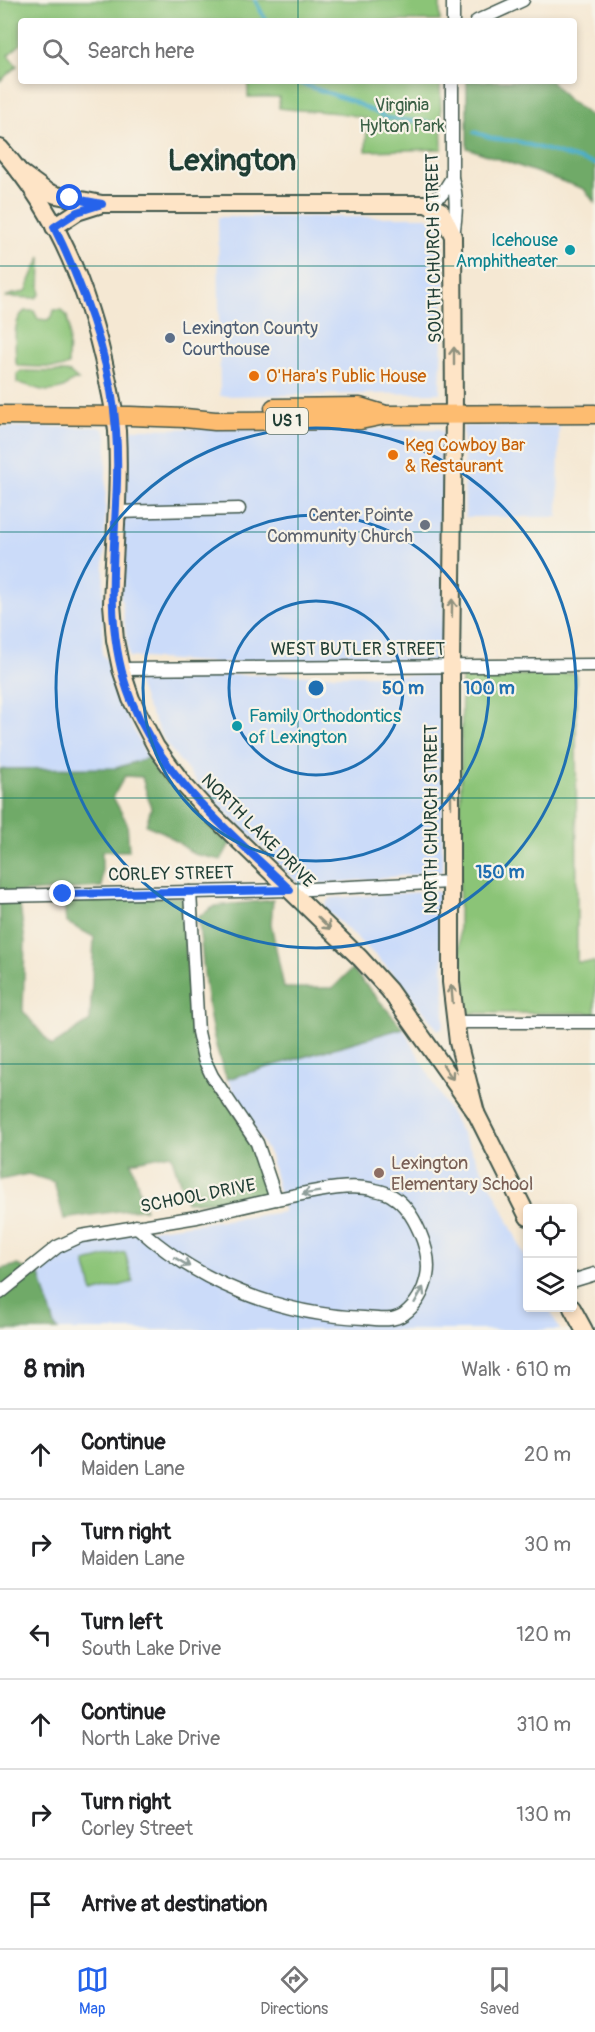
<!DOCTYPE html>
<html lang="en">
<head>
<meta charset="utf-8">
<style>
	body { margin:0; font-family:Pangolin,sans-serif; background:#f6f6f6; color:#202124 }
	.controls { position:absolute; right:18px; bottom:18px; display:grid; overflow:hidden; border-radius:6px; box-shadow:0 3px 9px #0003 }
	.controls button { width:54px; height:54px; display:grid; place-items:center; padding:0; border:0; border-bottom:2px solid #e0e0e0; background:#fff; color:#202124; font:30px sans-serif }
	.stop { position:absolute; width:18px; height:18px; margin:-14px; border:4px solid #2563eb; border-radius:50%; background:#fff }
	.stop.end { background:#2563eb; border-color:#fff; box-shadow:0 2px 6px #0008 }
	.list { margin:0; padding:0; list-style:none }
	h2 { display:flex; justify-content:space-between; align-items:center; height:78px; margin:0; padding:0 24px; font-size:26px }
	h2 small { font-size:20px; font-weight:400; color:#757577 }
	.list li { display:grid; grid-template-columns:39px 1fr auto; gap:18px; align-items:center; box-sizing:border-box; height:90px; padding:0 24px; border-top:2px solid #e0e0e0 }
	.list b { display:block; font-size:22px; white-space:nowrap }
	.list p { margin:0; font-size:20px; white-space:nowrap; color:#757577 }
	.list em { font-size:20px; font-style:normal; color:#757577 }
	.icon { flex:none; width:33px; height:33px; fill:none; stroke:currentColor; stroke-width:2; stroke-linecap:round; stroke-linejoin:round }
	.map { position:relative; flex:none; width:595px; height:1330px; overflow:hidden }
	.search { position:absolute; background:#fff; box-shadow:0 3px 9px #0003; left:18px; right:18px; top:18px; height:66px; display:flex; align-items:center; gap:15px; box-sizing:border-box; padding:0 21px; border-radius:6px; color:#757577; font-size:22px }
	.sheet { height:618px; background:#fff }
	nav { display:flex; justify-content:space-around; align-items:center; box-sizing:border-box; height:84px; border-top:2px solid #e0e0e0; background:#fff; font-size:16px; color:#757577 }
	nav a { display:grid; justify-items:center; gap:3px }
	nav .on { color:#2563eb }
	.map>svg:first-child { display:block }
	.built { fill:#cbdbf9 }
	.green { fill:#8bc477; stroke:#558056; stroke-width:1.5 }
	.forest { fill:#70aa68; stroke:#48744e; stroke-width:1.5 }
	.lines { fill:none; stroke-linecap:round; stroke-linejoin:round }
	.stream { stroke:#49adc8; stroke-width:4 }
	.minor-casing { stroke:#3f574c; stroke-width:15 }
	.secondary-casing { stroke:#3f574c; stroke-width:20 }
	.primary-casing { stroke:#3f574c; stroke-width:21 }
	.minor { stroke:#fff; stroke-width:12 }
	.secondary { stroke:#fee4c6; stroke-width:16 }
	.primary { stroke:#fdbc70; stroke-width:18 }
	.oneway { stroke:#8e907d }
	.oneway2 { stroke:#8f9e9a }
	.route { stroke:#2563eb; stroke-width:8 }
	.grid { fill:none; stroke:#0f766e; stroke-width:1.5; stroke-opacity:0.55 }
	.ring { fill:none; stroke:#1f6fb2; stroke-width:3 }
	.culture-dot { fill:#0f9aa8; stroke:#f7f3e8; stroke-width:2 }
	.service-dot { fill:#5c6f8a; stroke:#f7f3e8; stroke-width:2 }
	.food-dot { fill:#e8710a; stroke:#f7f3e8; stroke-width:2 }
	.worship-dot { fill:#6b7280; stroke:#f7f3e8; stroke-width:2 }
	.education-dot { fill:#8d6e63; stroke:#f7f3e8; stroke-width:2 }
	.labels { text-anchor:middle; dominant-baseline:central; stroke-width:4.5; stroke-linejoin:round; paint-order:stroke }
	.shield { fill:#f7f3e8; stroke:#60746a; stroke-width:1.5 }
	.shield-label { font-size:16px; font-weight:bold; fill:#1f3d34 }
	.park-label { font-size:18px; fill:#3a5f45; stroke:#f7f3e8 }
	.culture-label { font-size:18px; fill:#0d838f; stroke:#f7f3e8; text-anchor:end }
	.street-label { font-size:18px; fill:#1f3d34; stroke:#f7f3e8 }
	.service-label { font-size:18px; fill:#4e5e75; stroke:#f7f3e8; text-anchor:start }
	.food-label { font-size:18px; fill:#c56008; stroke:#f7f3e8; text-anchor:start }
	.worship-label { font-size:18px; fill:#5b616d; stroke:#f7f3e8; text-anchor:end }
	.education-label { font-size:18px; fill:#785e54; stroke:#f7f3e8; text-anchor:start }
	.town-label { font-size:30px; font-weight:bold; fill:#1f3d34; stroke:#f7f3e8 }
	.centre { fill:#1f6fb2; stroke:#f7f3e8; stroke-width:3 }
	.ring-label { font-size:18px; text-anchor:middle; font-weight:bold; fill:#1f6fb2; stroke:#f7f3e8; stroke-width:4.5; stroke-linejoin:round; paint-order:stroke }
</style>
</head>
<body>
<div class="map">
<svg width="595" height="1330" viewBox="0 0 595 1330">
	<rect width="100%" height="100%" fill="#f7f3e8"/>
	<filter id="ink" filterUnits="userSpaceOnUse"><feTurbulence type="fractalNoise" baseFrequency=".0167" numOctaves="2"/><feDisplacementMap in="SourceGraphic" scale="12" xChannelSelector="R" yChannelSelector="G"/><feConvolveMatrix kernelMatrix="1 2 1 2 8 2 1 2 1" color-interpolation-filters="sRGB"/></filter>
	<filter id="wash" filterUnits="userSpaceOnUse"><feTurbulence type="fractalNoise" baseFrequency=".008" numOctaves="4" result="noise"/><feDisplacementMap in="SourceGraphic" scale="24" xChannelSelector="R" yChannelSelector="G"/><feGaussianBlur stdDeviation="1.35" result="paint"/><feColorMatrix in="noise" values="0 0 0 0 0 0 0 0 0 0 0 0 0 0 0 0 0 1.4 0 .05"/><feComposite in="paint" operator="in"/></filter>
	<g filter="url(#wash)">
		<rect width="100%" height="100%" fill="#f5e8d3"/>
		<g class="built">
			<path d="M218 217H427L435 222 440 229 442 241 444 284 440 393 220 396Z"/>
			<path d="M463 426H559L558 517H465Z"/>
			<path d="M0 427H100L104 430 107 436 102 654 109 663 126 715 148 758 116 768 0 769Z"/>
			<path d="M314 428 439 429 443 432 446 437 443 662 269 660 255 663H219L129 657 120 588V522L129 436 131 431 135 429Z"/>
			<path d="M135 675H444L442 872 301 886 201 787 167 745 145 703Z"/>
			<path d="M436 891 442 895 443 902 444 1023 442 1028 438 1030 404 986 381 961 325 908 326 903 331 898Z"/>
			<path d="M403 1028 494 1191 527 1261 528 1308H549L560 1330H58L55 1326 40 1275 48 1261 75 1246 112 1235 284 1212 270 1156 227 1079Z"/>
		</g>
		<g class="green">
			<path d="M0 0H440V21H21V44L8 55 17 66 0 81Z"/>
			<path d="M248 81H440L442 149 366 151 367 119C338 110 309 112 279 108V97H248Z"/>
			<path d="M41 257 40 294 36 298 6 297C13 292 21 295 27 290 30 278 36 269 41 257Z"/>
			<path d="M54 310H62L67 316 69 327 68 365 61 368 18 366 16 363C16 347 11 320 25 311H34L38 319 47 320 52 317Z"/>
			<path d="M21 371 65 372 70 373 78 380C71 380 71 382 66 386 64 389 53 391 48 391 36 390 28 384 17 383V374Z"/>
			<path d="M576 673 577 962H595V1013H461L459 927 462 677Z"/>
			<path d="M125 1252 133 1282 93 1293 85 1262Z"/>
		</g>
		<g class="forest">
			<path d="M467 81H551L568 100 595 119V203L584 189 467 148Z"/>
			<path d="M156 747 234 836 221 860 194 854 163 832 146 825 151 808 142 777 125 776 113 797 127 823 129 851H102V887L0 894V769L116 768 148 758Z"/>
			<path d="M182 897 192 1033 197 1047 254 1147 271 1200 186 1202 171 1154 131 1162 145 1209 126 1210 64 1219 54 1182 28 1174 0 1180V899H19L25 941 23 1011 52 1046 90 1021 94 937 66 922 63 898Z"/>
			<path d="M273 900 271 924 284 988H333L352 969 403 1028 227 1079C206 1029 205 971 198 917L215 906Z"/>
			<path d="M17 1265 40 1275 55 1326 58 1330H0V1269Z"/>
		</g>
		<g class="lines">
			<g class="stream">
				<path d="M255 0 266 21"/>
				<path d="M293 81 352 101 387 118 440 124"/>
				<path d="M474 132 495 139 516 141 595 164"/>
			</g>
		</g>
	</g>
	<g filter="url(#ink)">
		<g class="lines">
			<g class="minor-casing">
				<g id="minor">
					<path d="M453 21V0"/>
					<path d="M477 21 523 0"/>
					<path d="M452 81V178C458 197 456 217 453 236"/>
					<path d="M426 204 442 194 452 178"/>
					<path d="M115 512 239 509"/>
					<path d="M121 669 595 665"/>
					<path d="M0 896 290 890 450 882"/>
					<path d="M455 1022H595"/>
					<path d="M136 1226C198 1283 280 1315 364 1318 377 1319 393 1322 404 1314 416 1305 424 1291 427 1276 432 1252 414 1209 392 1196 388 1193 380 1191 375 1190 347 1182 305 1194 276 1199"/>
					<path d="M572 1281 595 1274"/>
					<path d="M0 1293 57 1247 81 1236 197 1217 276 1199 257 1143 212 1076 204 1059 198 1032 190 892"/>
				</g>
			</g>
			<g class="secondary-casing">
				<g id="secondary">
					<path d="M0 148C57 211 90 294 107 377 111 395 115 413 117 431 120 488 114 547 112 604L115 640 121 669 131 699 156 747 184 785 206 809 360 958 389 990 476 1113 528 1217"/>
					<path d="M20 172 46 191 56 195 102 204H426L441 211 453 236 454 415 451 667V982L458 1042 476 1113"/>
					<path d="M54 227 77 212 99 205"/>
					<path d="M572 1308 584 1330"/>
				</g>
			</g>
			<g class="primary-casing">
				<g id="primary">
					<path d="M274 408 360 407 383 414"/>
					<path d="M0 415 130 416 185 418 215 421 360 420 385 415 595 414"/>
				</g>
			</g>
			<use href="#minor" class="minor"/>
			<use href="#secondary" class="secondary"/>
			<use href="#primary" class="primary"/>
		</g>
		<defs><path id="oneway-shaft" d="M-6 0H5M1.5-3L5.5 0L1.5 3" fill="none" stroke-width="1.6" stroke-linecap="round" stroke-linejoin="round" transform="scale(1.5)"/></defs>
		<g class="oneway">
			<use href="#oneway-shaft" transform="translate(454 356) rotate(-90)"/>
			<use href="#oneway-shaft" transform="translate(452 608) rotate(-89)"/>
			<use href="#oneway-shaft" transform="translate(451 799) rotate(-90)"/>
			<use href="#oneway-shaft" transform="translate(324 923) rotate(44)"/>
			<use href="#oneway-shaft" transform="translate(452 994) rotate(-95)"/>
			<use href="#oneway-shaft" transform="translate(448 1072) rotate(55)"/>
		</g>
		<g class="oneway2">
			<use href="#oneway-shaft" transform="translate(311 1193) rotate(171)"/>
			<use href="#oneway-shaft" transform="translate(182 1262) rotate(31)"/>
			<use href="#oneway-shaft" transform="translate(419 1295) rotate(-60)"/>
		</g>
	</g>
	<g class="lines" filter="url(#ink)">
		<path class="route" d="M63 894 290 890C231 833 162 778 131 700 96 612 123 520 116 430 111 359 85 290 54 227L77 212 102 204 70 198"/>
	</g>
	<path class="grid" d="M298 0V21M298 81V1330M0 266H595M0 532H595M0 798H595M0 1064H595"/>
	<g class="ring">
		<circle cx="316" cy="688" r="87"/>
		<circle cx="316" cy="688" r="173"/>
		<circle cx="316" cy="688" r="260"/>
	</g>
	<g class="culture-dot">
		<circle cx="570" cy="250" r="6"/>
		<circle cx="237" cy="726" r="6"/>
	</g>
	<circle class="service-dot" cx="170" cy="338" r="6"/>
	<g class="food-dot">
		<circle cx="254" cy="376" r="6"/>
		<circle cx="393" cy="455" r="6"/>
	</g>
	<circle class="worship-dot" cx="425" cy="525" r="6"/>
	<circle class="education-dot" cx="379" cy="1173" r="6"/>
	<g class="labels">
		<rect class="shield" x="266" y="408" width="42" height="26" rx="4.5"/>
		<g class="shield-label">
			<text x="287" y="421">US 1</text>
		</g>
		<g class="park-label">
			<text x="402" y="105">Virginia<tspan x="402" dy="21">Hylton Park</tspan></text>
		</g>
		<g class="culture-label">
			<text x="558" y="240">Icehouse<tspan x="558" dy="21">Amphitheater</tspan></text>
			<text x="249" y="716" text-anchor="start">Family Orthodontics<tspan x="249" dy="21">of Lexington</tspan></text>
		</g>
		<g class="street-label">
			<text transform="translate(434 248) rotate(-91)">SOUTH CHURCH STREET</text>
			<text x="358" y="649">WEST BUTLER STREET</text>
			<text transform="translate(431 819) rotate(-90)">NORTH CHURCH STREET</text>
			<text transform="translate(258 831) rotate(45)">NORTH LAKE DRIVE</text>
			<text transform="translate(171 874) rotate(-1)">CORLEY STREET</text>
			<text transform="translate(198 1196) rotate(-11)">SCHOOL DRIVE</text>
		</g>
		<g class="service-label">
			<text x="182" y="328">Lexington County<tspan x="182" dy="21">Courthouse</tspan></text>
		</g>
		<g class="food-label">
			<text x="266" y="376">O'Hara's Public House</text>
			<text x="405" y="445">Keg Cowboy Bar<tspan x="405" dy="21">&amp; Restaurant</tspan></text>
		</g>
		<g class="worship-label">
			<text x="413" y="515">Center Pointe<tspan x="413" dy="21">Community Church</tspan></text>
		</g>
		<g class="education-label">
			<text x="391" y="1163">Lexington<tspan x="391" dy="21">Elementary School</tspan></text>
		</g>
		<g class="town-label">
			<text x="232" y="160">Lexington</text>
		</g>
	</g>
	<circle cx="316" cy="688" r="9" class="centre"/>
	<g class="ring-label">
		<text x="403" y="694">50 m</text>
		<text x="489" y="694">100 m</text>
		<text x="500" y="878">150 m</text>
	</g>
</svg>
<div class="controls">
<button><svg class="icon" aria-label="locate" viewBox="0 0 24 24"><circle cx="12" cy="12" r="6"/><path d="M12 2v4M12 18v4M2 12h4M18 12h4"/></svg></button>
<button><svg class="icon" aria-label="layers" viewBox="0 0 24 24"><path d="M12 4l9 5-9 5-9-5zM3 14l9 5 9-5"/></svg></button>
</div>
<div class="stop" style="left:70px;top:198px"></div>
<div class="stop end" style="left:63px;top:894px"></div>
<div class="search"><svg class="icon" aria-label="search" viewBox="0 0 24 24"><circle cx="10" cy="10" r="6"/><path d="M15 15l6 6"/></svg>Search here</div>
</div>
<section class="sheet">
<h2>8 min<small>Walk · 610 m</small></h2>
<ul class="list">
<li><svg class="icon" aria-label="ahead" viewBox="0 0 24 24"><path d="M12 20V5M6 11l6-6 6 6"/></svg><div><b>Continue</b><p>Maiden Lane</p></div><em>20 m</em></li>
<li><svg class="icon" aria-label="right" viewBox="0 0 24 24"><path d="M7 20v-9h11M14 6l5 5-5 5"/></svg><div><b>Turn right</b><p>Maiden Lane</p></div><em>30 m</em></li>
<li><svg class="icon" aria-label="left" viewBox="0 0 24 24"><path d="M17 20v-9H6M10 6l-5 5 5 5"/></svg><div><b>Turn left</b><p>South Lake Drive</p></div><em>120 m</em></li>
<li><svg class="icon" aria-label="ahead" viewBox="0 0 24 24"><path d="M12 20V5M6 11l6-6 6 6"/></svg><div><b>Continue</b><p>North Lake Drive</p></div><em>310 m</em></li>
<li><svg class="icon" aria-label="right" viewBox="0 0 24 24"><path d="M7 20v-9h11M14 6l5 5-5 5"/></svg><div><b>Turn right</b><p>Corley Street</p></div><em>130 m</em></li>
<li><svg class="icon" aria-label="arrive" viewBox="0 0 24 24"><path d="M6 21V4h12l-3 4 3 4H6"/></svg><div><b>Arrive at destination</b></div></li>
</ul>
</section>
<nav>
<a class="on"><svg class="icon" aria-label="map" viewBox="0 0 24 24"><path d="M3 6l6-2 6 2 6-2v14l-6 2-6-2-6 2zM9 4v14M15 6v14"/></svg>Map</a>
<a><svg class="icon" aria-label="directions" viewBox="0 0 24 24"><path d="M12 3l9 9-9 9-9-9zM9 14v-3h6M13 9l2 2-2 2"/></svg>Directions</a>
<a><svg class="icon" aria-label="saved" viewBox="0 0 24 24"><path d="M7 4h10v16l-5-4-5 4z"/></svg>Saved</a>
</nav>
</body>
</html>
